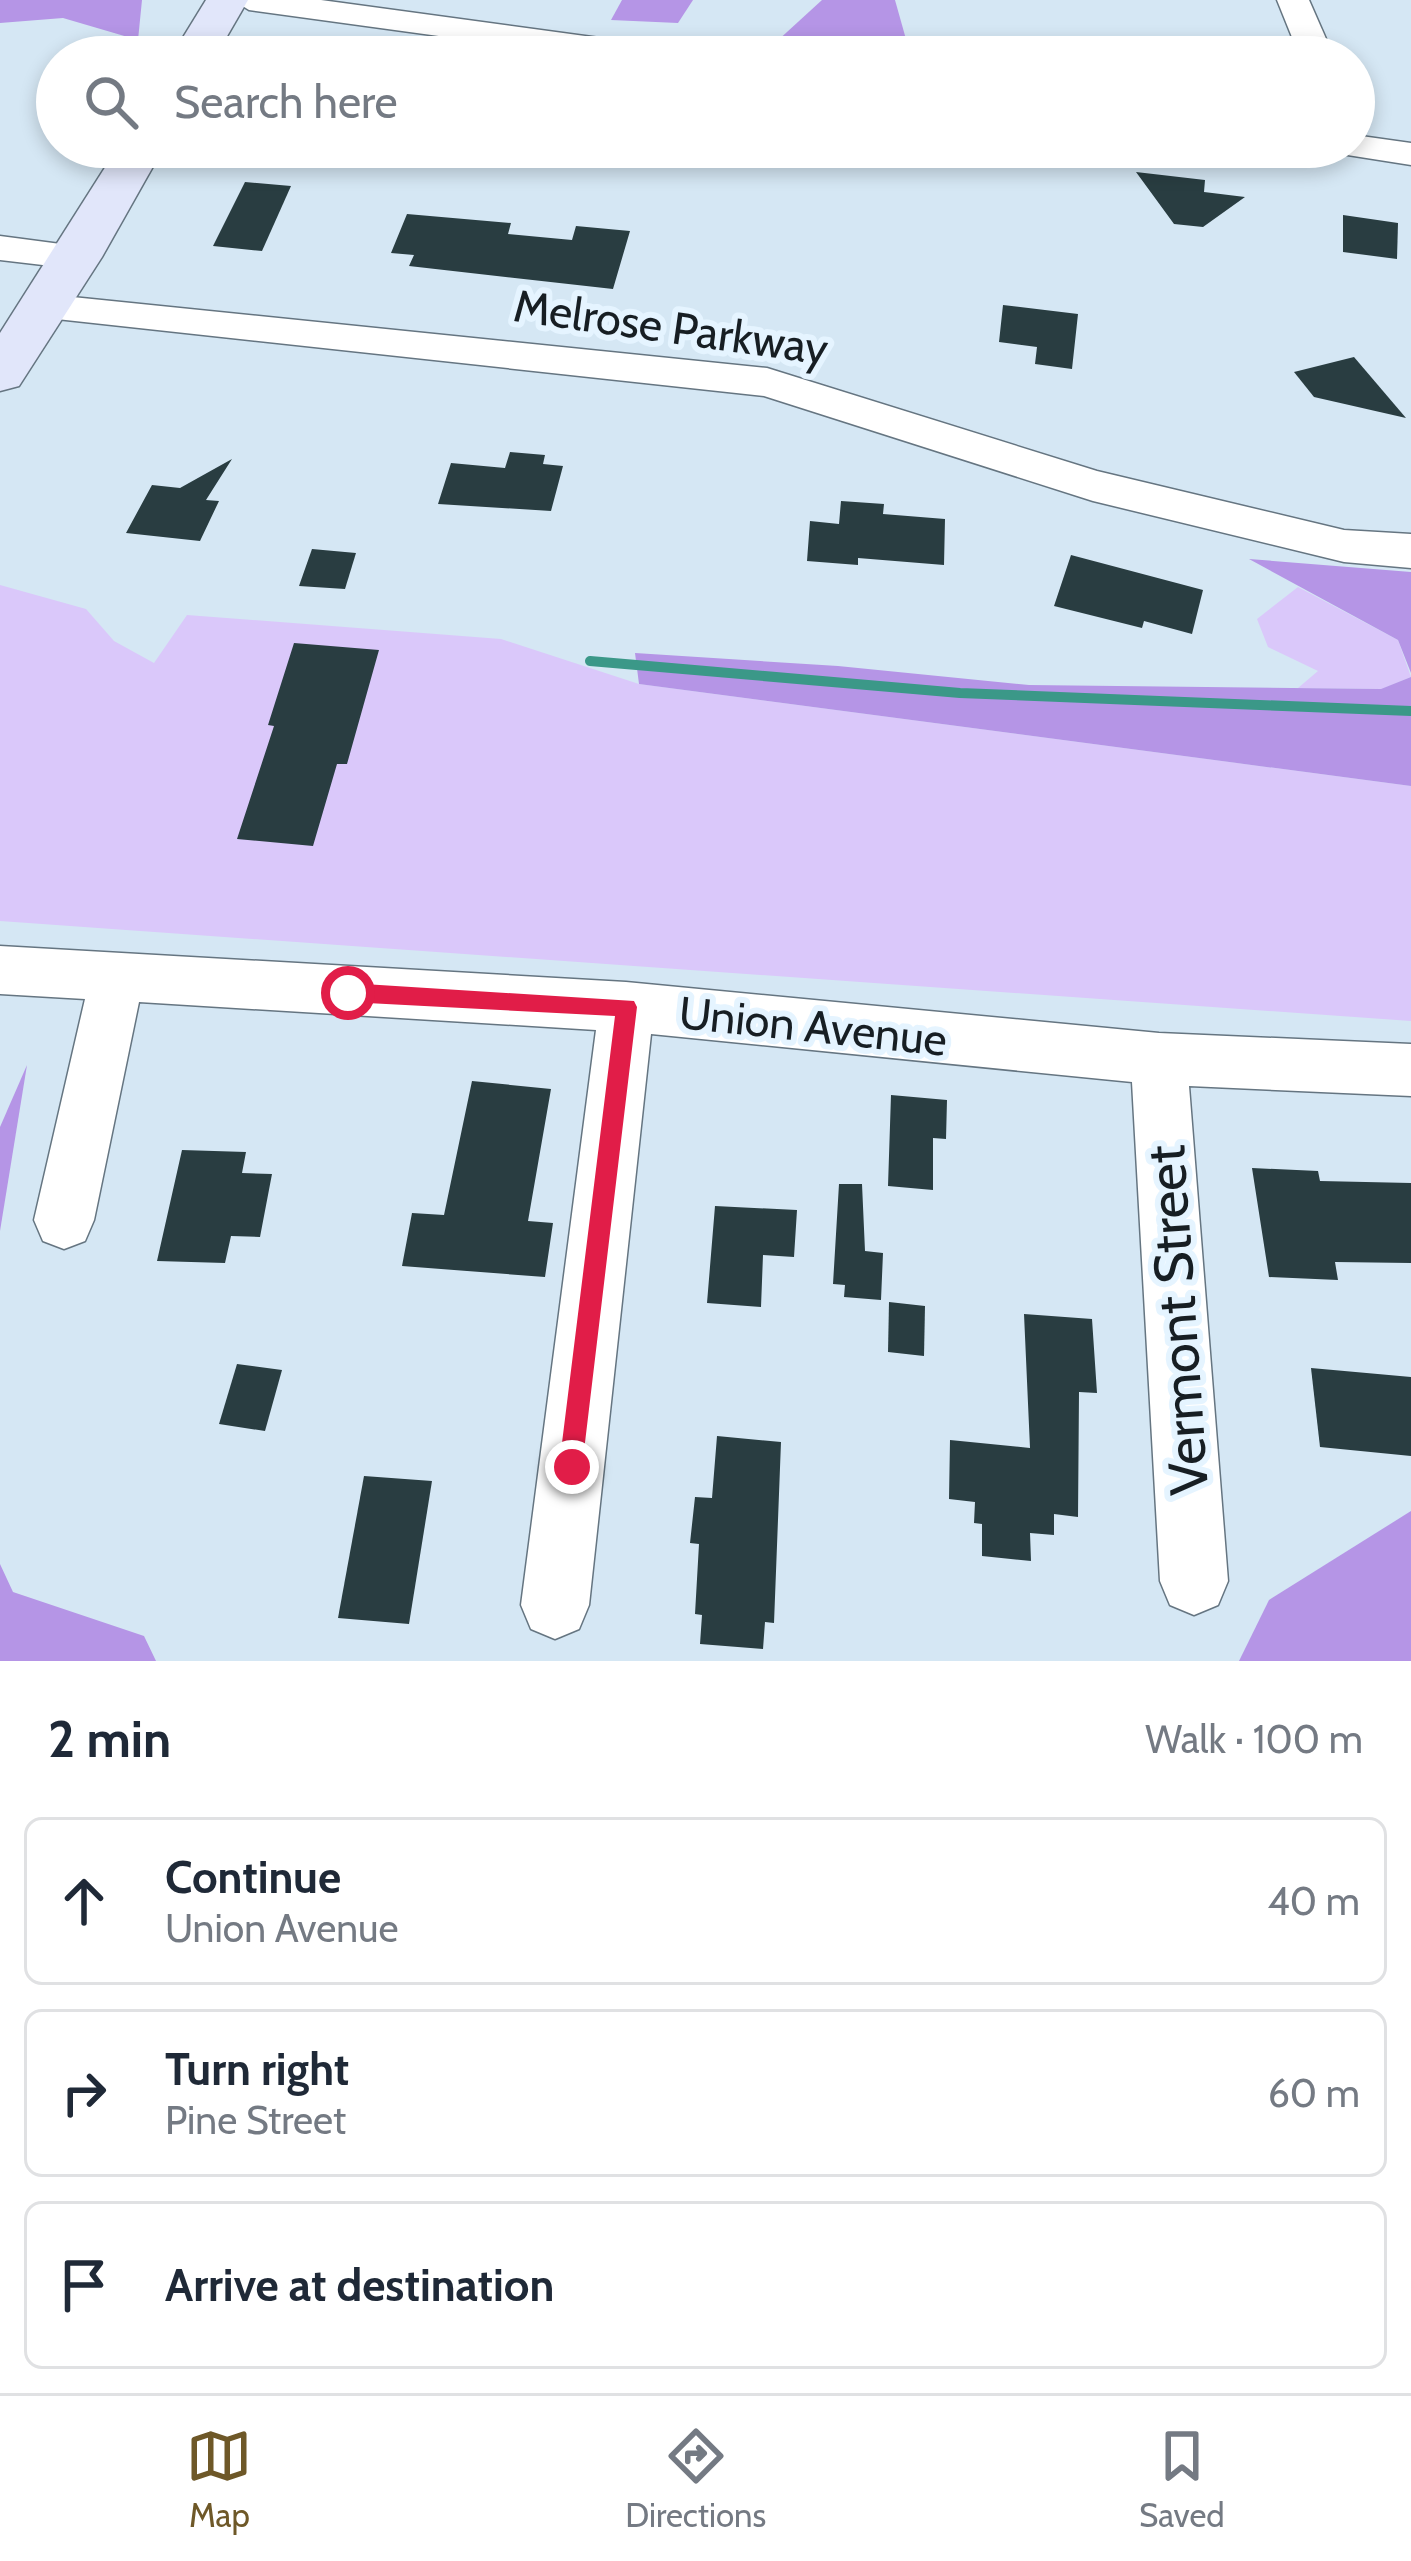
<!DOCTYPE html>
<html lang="en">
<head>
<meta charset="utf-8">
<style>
	body { margin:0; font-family:Cabin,sans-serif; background:#f2f2f3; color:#1f2937 }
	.stop { position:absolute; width:36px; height:36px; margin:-27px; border:9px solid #e11d48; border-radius:50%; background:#fff }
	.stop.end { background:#e11d48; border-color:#fff; box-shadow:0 3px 12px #0008 }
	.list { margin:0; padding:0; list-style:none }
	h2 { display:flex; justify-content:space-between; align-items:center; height:156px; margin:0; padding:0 48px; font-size:51px }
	h2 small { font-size:39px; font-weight:400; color:#747a83 }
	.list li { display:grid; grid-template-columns:78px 1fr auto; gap:36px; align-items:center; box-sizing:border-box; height:168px; margin:0 24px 24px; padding:0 24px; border:3px solid #e0e1e3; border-radius:18px }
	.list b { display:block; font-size:45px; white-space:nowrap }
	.list p { margin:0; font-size:39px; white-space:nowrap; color:#747a83 }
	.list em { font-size:39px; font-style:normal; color:#747a83 }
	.icon { flex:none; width:66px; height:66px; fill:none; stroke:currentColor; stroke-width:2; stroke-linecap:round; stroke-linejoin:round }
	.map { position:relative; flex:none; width:1411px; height:1661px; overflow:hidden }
	.search { position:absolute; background:#fff; box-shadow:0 6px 18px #0003; left:36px; right:36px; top:36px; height:132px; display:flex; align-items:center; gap:30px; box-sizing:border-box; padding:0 42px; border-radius:66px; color:#747a83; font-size:45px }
	.sheet { height:732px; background:#fff }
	nav { display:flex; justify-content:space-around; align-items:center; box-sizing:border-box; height:168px; border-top:3px solid #e0e1e3; background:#fff; font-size:33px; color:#747a83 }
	nav a { display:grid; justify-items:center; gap:6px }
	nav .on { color:#6e5828 }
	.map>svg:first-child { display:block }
	.green { fill:#dac8fa }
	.forest { fill:#b595e6 }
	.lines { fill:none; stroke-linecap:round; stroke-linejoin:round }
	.stream { stroke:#3b9888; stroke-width:10 }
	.building { fill:#293d41 }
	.minor-casing { stroke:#657581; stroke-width:3 }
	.secondary-casing { stroke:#657581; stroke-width:3 }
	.minor { fill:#fff; fill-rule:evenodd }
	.secondary { fill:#e1e6fa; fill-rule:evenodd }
	.route { fill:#e11d48 }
	.labels { text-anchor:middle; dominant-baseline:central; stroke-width:12; stroke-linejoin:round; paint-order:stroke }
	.street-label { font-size:45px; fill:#171e23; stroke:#e5f4ff }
	.near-street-label { font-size:54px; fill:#171e23; stroke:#e5f4ff }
</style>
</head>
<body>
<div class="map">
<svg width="1411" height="1661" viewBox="0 0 1411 1661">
	<rect width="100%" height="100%" fill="#d5e7f4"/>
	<g class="green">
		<path d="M0 585 86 609 114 641 154 663 187 615 501 639 639 684 1411 786V1021L0 921Z"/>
		<path d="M1298 587 1398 640 1411 677 1382 689 1298 688 1318 671 1268 647 1257 619Z"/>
	</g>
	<g class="forest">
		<path d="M0 0H142L138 40 63 18 0 23Z"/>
		<path d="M622 0H693L678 23 611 20Z"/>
		<path d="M822 0H895L911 57H821L775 43Z"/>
		<path d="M1249 559 1411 572V673L1398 640Z"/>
		<path d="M635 653 838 666 1029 685 1381 689 1411 677V786L639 684Z"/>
		<path d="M27 1065 0 1231V1127Z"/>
		<path d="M1411 1511V1661H1239L1269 1600Z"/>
		<path d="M0 1564 13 1592 144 1636 156 1661H0Z"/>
	</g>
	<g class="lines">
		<path class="stream" d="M590 661 960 693 1411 711"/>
	</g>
	<g class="building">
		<path d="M1136 172 1205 180 1204 192 1245 197 1203 227 1174 224Z"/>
		<path d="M245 182 291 186 262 251 213 246Z"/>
		<path d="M407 214 511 223 508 234 572 240 576 226 630 231 613 289 409 266 414 255 391 253Z"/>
		<path d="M1343 215 1398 223 1397 259 1343 252Z"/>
		<path d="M1003 305 1078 314 1072 369 1035 364 1037 347 999 342Z"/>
		<path d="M1354 357 1406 418 1314 397 1294 372Z"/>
		<path d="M510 452 545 455 543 464 563 466 551 511 438 504 451 463 505 468Z"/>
		<path d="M232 459 206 500 219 501 200 541 126 533 152 485 180 488Z"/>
		<path d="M841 501 884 504 883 514 945 519 944 565 858 558V565L807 561 810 521 839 524Z"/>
		<path d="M312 549 356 553 345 589 299 586Z"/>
		<path d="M1071 555 1203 590 1192 634 1144 621 1142 628 1054 606Z"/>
		<path d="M294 643 379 650 347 764H337L313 846 237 839 274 726 268 725Z"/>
		<path d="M472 1081 551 1089 528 1221 553 1223 545 1277 402 1266 412 1213 444 1215Z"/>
		<path d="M891 1095 947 1100 946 1139 933 1138V1190L888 1186Z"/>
		<path d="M182 1150 246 1152 242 1173 272 1174 260 1237 231 1236 225 1263 157 1261Z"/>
		<path d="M1252 1168 1318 1171 1320 1181 1411 1183V1263L1335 1262 1338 1280 1269 1277Z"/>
		<path d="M839 1184H862L865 1251 883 1253 881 1300 844 1297 845 1285 833 1284Z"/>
		<path d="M715 1206 797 1210 794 1257 763 1255 761 1307 707 1303Z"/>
		<path d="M889 1302 925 1306 924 1356 888 1352Z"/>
		<path d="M1024 1314 1092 1319 1097 1393 1079 1392 1078 1517 1054 1514V1535L1030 1533 1031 1561 982 1556V1524L974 1523 975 1502 949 1499 950 1440 1030 1448Z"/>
		<path d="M237 1364 282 1370 265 1431 219 1424Z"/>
		<path d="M1311 1368 1411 1377V1456L1320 1447Z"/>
		<path d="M717 1436 781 1442 774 1623 765 1622 763 1649 700 1644 702 1615 695 1614 699 1544 690 1543 695 1497 712 1498Z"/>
		<path d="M364 1476 432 1481 409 1624 338 1618Z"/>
	</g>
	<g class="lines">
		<g class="minor-casing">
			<g id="minor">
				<path d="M233 0H321L666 47 678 50 683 57H592L249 10Z"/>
				<path d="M1277 0H1309L1334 57H1300Z"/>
				<path d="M1354 135 1411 143V165L1341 154 1337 147H1354Z"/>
				<path d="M0 236 91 248 96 257 91 266 77 269 0 260Z"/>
				<path d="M43 294 767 368 1097 471 1344 530 1411 534V568L1344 562 1093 501 764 396 29 316 23 307 29 298Z"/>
				<path d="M0 946 626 982 1159 1033 1411 1044V1096L1189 1086 1228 1581 1218 1605 1194 1615 1170 1605 1160 1581 1132 1082 651 1034 589 1605 579 1629 555 1639 531 1629 521 1605 596 1030 139 1002 94 1220 85 1241 64 1249 43 1241 34 1220 85 999 0 994Z"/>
			</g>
		</g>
		<g class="secondary-casing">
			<g id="secondary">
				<path d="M206 0H248L215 57H171Z"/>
				<path d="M118 147H164L102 257 19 386 0 391V333Z"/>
			</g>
		</g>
		<use href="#minor" class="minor"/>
		<use href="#secondary" class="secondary"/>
	</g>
	<path class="route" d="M348 983 634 1001 637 1007 581 1476 572 1479 563 1476 559 1467 615 1016 348 1002 338 993Z"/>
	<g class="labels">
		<g class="street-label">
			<text transform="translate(671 327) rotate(8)">Melrose Parkway</text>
			<text transform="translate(813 1026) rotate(6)">Union Avenue</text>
		</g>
		<g class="near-street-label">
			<text transform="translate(1177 1320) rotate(-94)">Vermont Street</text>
		</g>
	</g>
</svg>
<div class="stop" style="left:348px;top:993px"></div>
<div class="stop end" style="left:572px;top:1467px"></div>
<div class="search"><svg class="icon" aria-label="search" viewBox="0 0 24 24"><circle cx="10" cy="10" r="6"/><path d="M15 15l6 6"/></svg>Search here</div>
</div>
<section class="sheet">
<h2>2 min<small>Walk · 100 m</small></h2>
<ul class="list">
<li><svg class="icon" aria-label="ahead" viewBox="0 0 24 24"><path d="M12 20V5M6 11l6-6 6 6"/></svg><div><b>Continue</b><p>Union Avenue</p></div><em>40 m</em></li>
<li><svg class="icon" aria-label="right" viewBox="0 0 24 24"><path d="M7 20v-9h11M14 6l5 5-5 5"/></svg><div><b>Turn right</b><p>Pine Street</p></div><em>60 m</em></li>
<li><svg class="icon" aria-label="arrive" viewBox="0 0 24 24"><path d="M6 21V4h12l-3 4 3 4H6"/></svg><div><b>Arrive at destination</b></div></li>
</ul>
</section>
<nav>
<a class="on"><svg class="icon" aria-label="map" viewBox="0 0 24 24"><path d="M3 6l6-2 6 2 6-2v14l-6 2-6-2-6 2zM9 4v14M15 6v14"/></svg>Map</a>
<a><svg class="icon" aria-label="directions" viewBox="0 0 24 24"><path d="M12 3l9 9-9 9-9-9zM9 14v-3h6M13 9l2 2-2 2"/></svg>Directions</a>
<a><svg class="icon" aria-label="saved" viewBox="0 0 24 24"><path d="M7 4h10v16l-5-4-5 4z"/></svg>Saved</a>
</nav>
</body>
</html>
